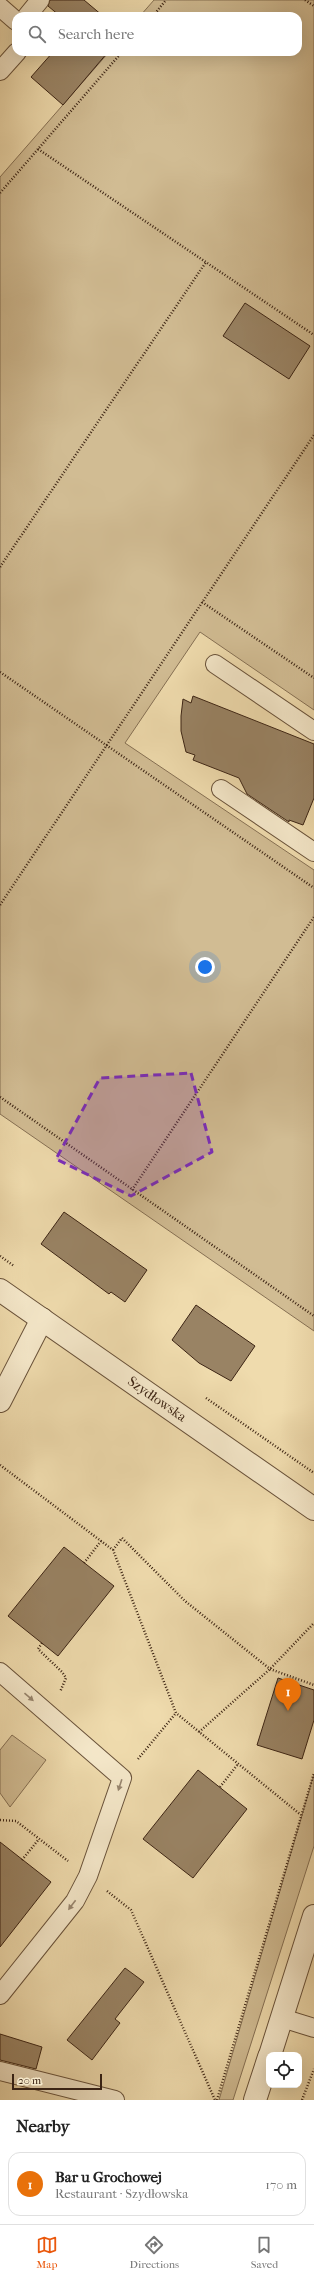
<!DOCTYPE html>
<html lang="en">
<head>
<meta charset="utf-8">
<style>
	body { margin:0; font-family:"IM FELL French Canon",serif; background:#f6f6f6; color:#222 }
	.controls { position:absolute; right:12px; bottom:12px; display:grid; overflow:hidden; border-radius:8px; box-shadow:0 4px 16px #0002 }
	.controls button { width:36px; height:36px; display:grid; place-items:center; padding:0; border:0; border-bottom:1px solid #e0e0e0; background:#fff; color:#222; font:20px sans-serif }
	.scale { position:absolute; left:12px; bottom:10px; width:90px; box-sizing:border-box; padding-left:4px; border:2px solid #3c2414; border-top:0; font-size:11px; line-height:14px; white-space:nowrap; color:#3c2414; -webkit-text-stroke:3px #f5e8ca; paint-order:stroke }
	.you { position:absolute; left:205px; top:967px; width:14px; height:14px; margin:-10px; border:3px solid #fff; border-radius:50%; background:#1a73e8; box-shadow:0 0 0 6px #1a73e833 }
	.badge { display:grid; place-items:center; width:26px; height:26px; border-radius:50%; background:#ea580c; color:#fff; font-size:13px; font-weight:700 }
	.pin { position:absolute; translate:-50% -33px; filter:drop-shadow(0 1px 2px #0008) }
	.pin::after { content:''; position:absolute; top:21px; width:14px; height:12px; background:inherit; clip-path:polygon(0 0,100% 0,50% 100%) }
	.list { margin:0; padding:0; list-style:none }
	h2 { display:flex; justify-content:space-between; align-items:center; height:52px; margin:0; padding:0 16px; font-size:17px }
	h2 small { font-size:13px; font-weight:400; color:#767676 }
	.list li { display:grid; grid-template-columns:26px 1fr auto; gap:12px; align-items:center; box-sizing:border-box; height:64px; margin:0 8px 8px; padding:0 8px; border:1px solid #e0e0e0; border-radius:12px }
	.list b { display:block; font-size:15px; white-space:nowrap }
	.list p { margin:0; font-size:13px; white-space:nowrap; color:#767676 }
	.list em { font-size:13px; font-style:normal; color:#767676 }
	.icon { flex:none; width:22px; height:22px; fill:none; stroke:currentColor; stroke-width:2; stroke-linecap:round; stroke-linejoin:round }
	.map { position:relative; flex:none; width:314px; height:2100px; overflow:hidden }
	.search { position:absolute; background:#fff; box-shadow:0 4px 16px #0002; left:12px; right:12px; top:12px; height:44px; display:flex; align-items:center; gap:10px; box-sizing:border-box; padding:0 14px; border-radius:12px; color:#767676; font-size:15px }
	.sheet { height:124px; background:#fff }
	nav { display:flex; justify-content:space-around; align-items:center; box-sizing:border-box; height:56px; border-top:1px solid #e0e0e0; background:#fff; font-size:11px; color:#767676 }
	nav a { display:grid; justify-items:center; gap:2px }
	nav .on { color:#ea580c }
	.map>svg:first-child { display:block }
	.green { fill:#d1bc93; stroke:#867054 }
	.building { fill:#998364; stroke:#3c2414 }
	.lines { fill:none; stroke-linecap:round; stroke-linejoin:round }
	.service-casing { stroke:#69523a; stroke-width:20 }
	.minor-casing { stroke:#69523a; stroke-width:24 }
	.tertiary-casing { stroke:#69523a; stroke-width:24 }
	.path { stroke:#3c2414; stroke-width:2.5; stroke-dasharray:1 2; stroke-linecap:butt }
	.service { stroke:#f5e8ca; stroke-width:18 }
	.minor { stroke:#f5e8ca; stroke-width:22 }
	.tertiary { stroke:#f5e8ca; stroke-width:22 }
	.oneway { fill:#98866f }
	.marked { fill:#7b2cbf; fill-opacity:0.2; stroke:#7b2cbf; stroke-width:3; stroke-dasharray:8 5; stroke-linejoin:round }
	.labels { text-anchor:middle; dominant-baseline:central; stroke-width:4; stroke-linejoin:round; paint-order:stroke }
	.street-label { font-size:14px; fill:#3c2414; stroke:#f5e8ca }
</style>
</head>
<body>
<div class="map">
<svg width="314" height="2100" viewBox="0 0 314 2100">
	<rect width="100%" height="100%" fill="#efdbad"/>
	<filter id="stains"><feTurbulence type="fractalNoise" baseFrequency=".005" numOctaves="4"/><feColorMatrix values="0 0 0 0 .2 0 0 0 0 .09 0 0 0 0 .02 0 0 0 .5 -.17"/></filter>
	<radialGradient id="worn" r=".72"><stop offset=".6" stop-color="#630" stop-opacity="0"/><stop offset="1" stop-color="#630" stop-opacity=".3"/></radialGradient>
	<g class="green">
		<path d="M154 0H314V710L200 632 125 743 314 870V1331L0 1114V177L109 52H298V16H140Z"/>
		<path d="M12 1735 46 1760 10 1807 0 1793V1750Z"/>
		<path d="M314 1774V1846L233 2100H219Z"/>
	</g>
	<g class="building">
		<path d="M50 0H84L103 16H60L48 6Z"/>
		<path d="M53 52H108L63 105 31 77Z"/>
		<path d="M245 303 310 346 289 379 223 336Z"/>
		<path d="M193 696 314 744V798L303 825 289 820V822L247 794 239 778 193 760 195 755 186 752 181 731V716L183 699 191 703Z"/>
		<path d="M64 1212 147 1270 125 1302 111 1292 109 1294 41 1244Z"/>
		<path d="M196 1305 255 1346 231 1381 199 1363 172 1340Z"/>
		<path d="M64 1547 114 1586 58 1656 8 1616Z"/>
		<path d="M278 1678 314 1690V1720L302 1759 257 1745Z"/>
		<path d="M198 1770 247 1809 193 1878 143 1839Z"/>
		<path d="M0 1842 51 1882 0 1947Z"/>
		<path d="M125 1968 144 1982 115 2019 120 2023 92 2060 67 2040Z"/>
		<path d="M0 2034 42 2047 36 2069 0 2060Z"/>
	</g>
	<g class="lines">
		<g class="service-casing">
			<g id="service">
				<path d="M0 7 16 21"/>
				<path d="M27 16 40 0"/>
				<path d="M0 71 17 52"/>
				<path d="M215 664 314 731"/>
				<path d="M221 789 314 852"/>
				<path d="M0 1672 122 1778 88 1876 75 1901 0 1995"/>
				<path d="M282 2018 314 2028"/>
				<path d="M0 2071 115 2100"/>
			</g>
		</g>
		<g class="minor-casing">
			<g id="minor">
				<path d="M0 1290 314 1509"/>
				<path d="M0 1401 42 1319"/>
			</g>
		</g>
		<g class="tertiary-casing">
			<g id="tertiary">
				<path d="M270 2055 314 1916"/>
				<path d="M255 2100 269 2057"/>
			</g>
		</g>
		<g class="path">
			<path d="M305 0 314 6"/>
			<path d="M153 16 166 0"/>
			<path d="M38 149 314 335"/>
			<path d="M0 193 122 52"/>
			<path d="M0 567 206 262"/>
			<path d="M202 602 314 678"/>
			<path d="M0 672 314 888"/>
			<path d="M0 905 314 435"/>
			<path d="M0 1097 314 1316"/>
			<path d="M132 1190 314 917"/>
			<path d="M0 1256 14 1266"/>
			<path d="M206 1398 314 1473"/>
			<path d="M0 1465 113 1550 176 1713 301 1815"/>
			<path d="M113 1550 122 1538 185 1601 270 1669 314 1685"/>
			<path d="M84 1563 101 1541"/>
			<path d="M42 1643 38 1649 62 1672 66 1678 60 1692"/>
			<path d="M199 1732 270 1669 314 1623"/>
			<path d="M138 1759 176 1713"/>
			<path d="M220 1787 238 1764"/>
			<path d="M0 1820 16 1821 68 1861"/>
			<path d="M22 1860 39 1839"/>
			<path d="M107 1891 131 1910 215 2100"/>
			<path d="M217 2100 314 1773"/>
			<path d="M302 2100 314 2069"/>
		</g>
		<use href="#service" class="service"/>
		<use href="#minor" class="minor"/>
		<use href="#tertiary" class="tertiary"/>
	</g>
	<defs><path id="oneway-solid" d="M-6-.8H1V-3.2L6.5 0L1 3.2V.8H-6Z"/></defs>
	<g class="oneway">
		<use href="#oneway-solid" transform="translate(29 1697) rotate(41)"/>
		<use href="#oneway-solid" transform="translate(120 1785) rotate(108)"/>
		<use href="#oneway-solid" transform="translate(72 1905) rotate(127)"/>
	</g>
	<path class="marked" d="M191 1073 212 1152 131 1196 56 1159 100 1078Z"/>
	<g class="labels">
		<g class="street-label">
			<text transform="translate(157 1399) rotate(35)">Szydłowska</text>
		</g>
	</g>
	<rect width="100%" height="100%" filter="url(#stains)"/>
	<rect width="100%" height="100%" fill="url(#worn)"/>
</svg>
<div class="controls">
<button><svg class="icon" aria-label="locate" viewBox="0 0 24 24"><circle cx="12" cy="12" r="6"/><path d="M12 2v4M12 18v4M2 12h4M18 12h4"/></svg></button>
</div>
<div class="scale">20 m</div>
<div class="you"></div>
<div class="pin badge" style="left:288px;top:1711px;background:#e8710a">1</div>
<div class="search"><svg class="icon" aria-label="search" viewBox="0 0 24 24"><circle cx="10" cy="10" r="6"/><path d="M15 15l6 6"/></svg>Search here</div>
</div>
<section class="sheet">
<h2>Nearby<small></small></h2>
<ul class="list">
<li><span class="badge" style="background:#e8710a">1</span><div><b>Bar u Grochowej</b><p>Restaurant · Szydłowska</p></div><em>170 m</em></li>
</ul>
</section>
<nav>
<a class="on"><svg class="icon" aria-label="map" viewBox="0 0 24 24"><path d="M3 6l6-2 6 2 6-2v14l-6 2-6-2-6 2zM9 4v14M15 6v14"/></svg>Map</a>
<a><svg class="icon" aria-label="directions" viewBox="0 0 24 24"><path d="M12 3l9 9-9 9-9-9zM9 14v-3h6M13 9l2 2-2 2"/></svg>Directions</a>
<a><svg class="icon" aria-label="saved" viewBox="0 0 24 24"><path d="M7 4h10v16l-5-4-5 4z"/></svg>Saved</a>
</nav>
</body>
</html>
